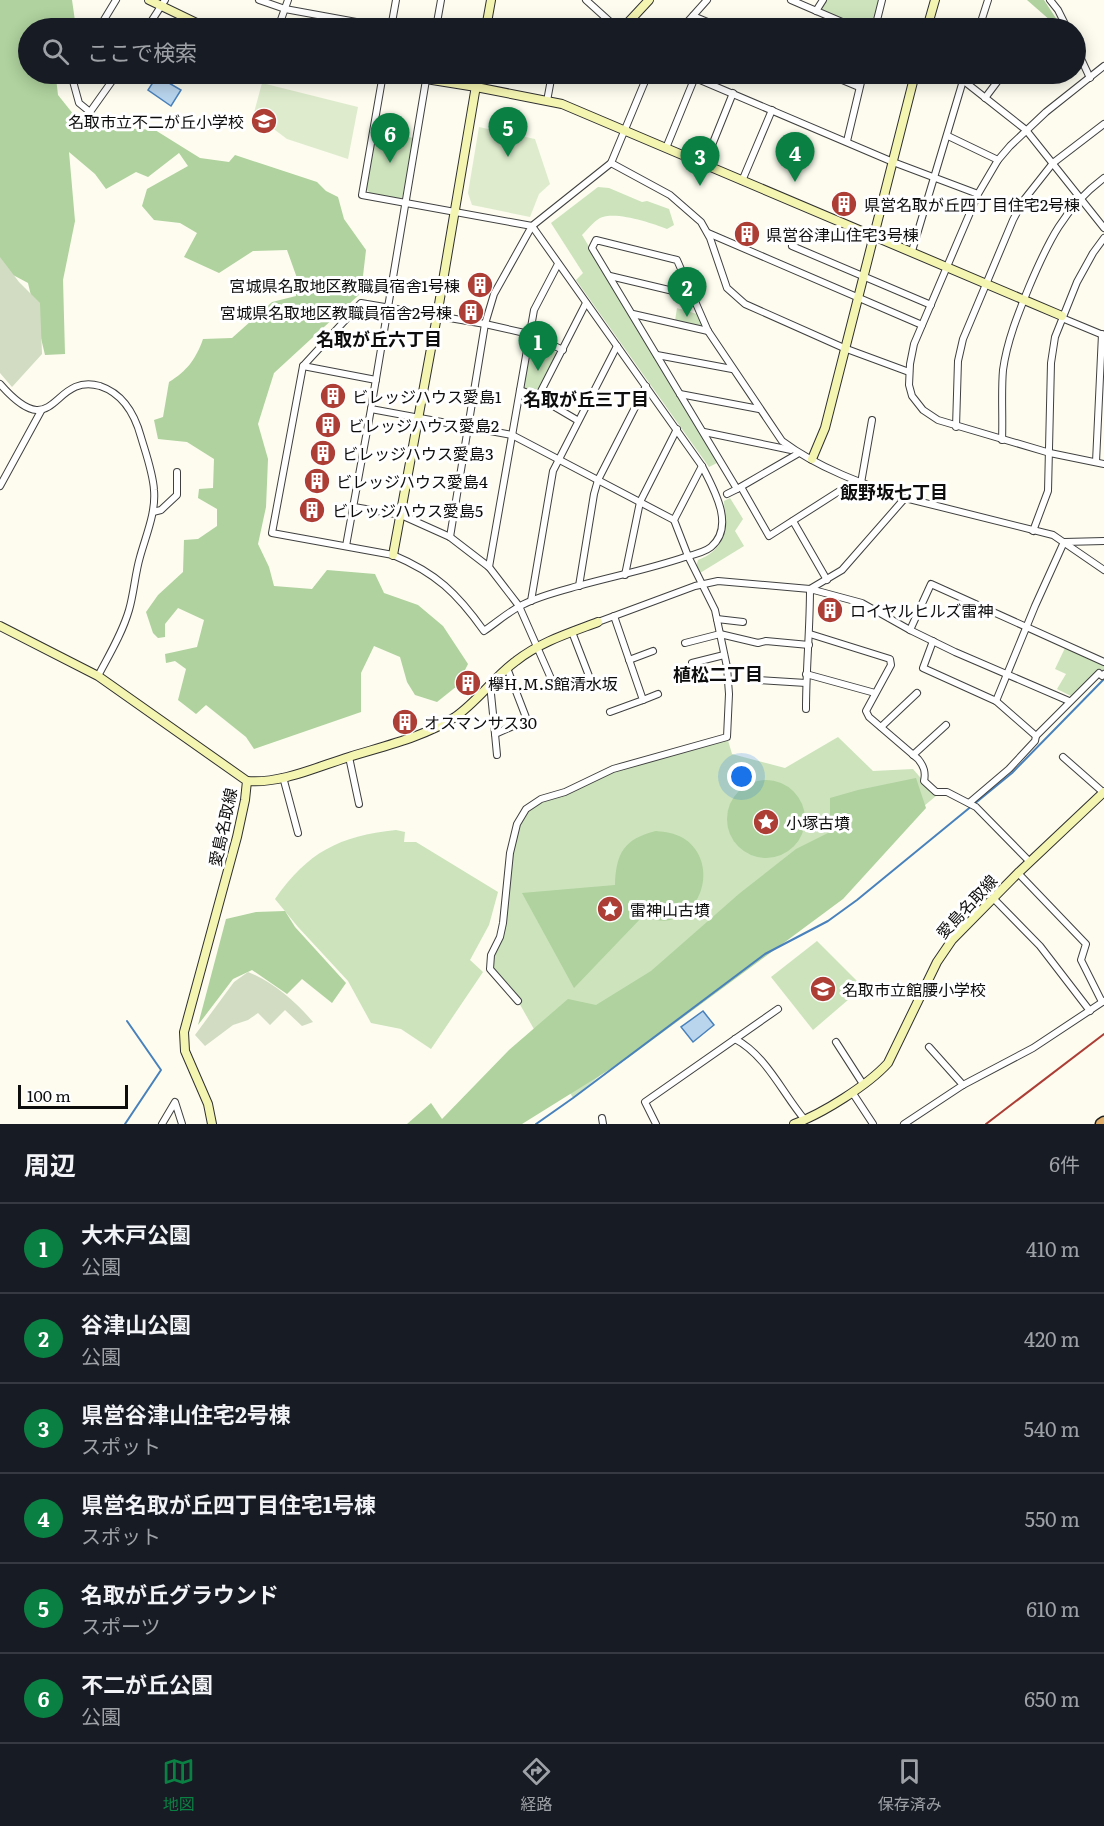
<!DOCTYPE html>
<html lang="ja">
<head>
<meta charset="utf-8">
<style>
	body { margin:0; font-family:Literata,"Noto Sans JP",serif; background:#242831; color:#f1f3f6 }
	.scale { position:absolute; left:18px; bottom:15px; width:110px; box-sizing:border-box; padding-left:6px; border:3px solid #0d0d0d; border-top:0; font-size:16px; line-height:21px; white-space:nowrap; color:#0d0d0d; -webkit-text-stroke:4px #fff; paint-order:stroke }
	.you { position:absolute; left:742px; top:777px; width:21px; height:21px; margin:-15px; border:4px solid #fff; border-radius:50%; background:#1a73e8; box-shadow:0 0 0 9px #1a73e833 }
	.badge { display:grid; place-items:center; width:39px; height:39px; border-radius:50%; background:#0b8043; color:#fff; font-size:20px; font-weight:700 }
	.pin { position:absolute; translate:-50% -50px; filter:drop-shadow(0 2px 3px #0008) }
	.pin::after { content:''; position:absolute; top:32px; width:21px; height:18px; background:inherit; clip-path:polygon(0 0,100% 0,50% 100%) }
	.list { margin:0; padding:0; list-style:none }
	h2 { display:flex; justify-content:space-between; align-items:center; height:78px; margin:0; padding:0 24px; font-size:26px }
	h2 small { font-size:20px; font-weight:400; color:#9ea1a6 }
	.list li { display:grid; grid-template-columns:39px 1fr auto; gap:18px; align-items:center; box-sizing:border-box; height:90px; padding:0 24px; border-top:2px solid #363941 }
	.list b { display:block; font-size:22px; white-space:nowrap }
	.list p { margin:0; font-size:20px; white-space:nowrap; color:#9ea1a6 }
	.list em { font-size:20px; font-style:normal; color:#9ea1a6 }
	.icon { flex:none; width:33px; height:33px; fill:none; stroke:currentColor; stroke-width:2; stroke-linecap:round; stroke-linejoin:round }
	.map { position:relative; flex:none; width:1104px; height:1124px; overflow:hidden }
	.search { position:absolute; background:#171b24; box-shadow:0 3px 15px #0003; left:18px; right:18px; top:18px; height:66px; display:flex; align-items:center; gap:15px; box-sizing:border-box; padding:0 21px; border-radius:33px; color:#9ea1a6; font-size:22px }
	.sheet { height:618px; background:#171b24 }
	nav { display:flex; justify-content:space-around; align-items:center; box-sizing:border-box; height:84px; border-top:2px solid #363941; background:#171b24; font-size:16px; color:#9ea1a6 }
	nav a { display:grid; justify-items:center; gap:3px }
	nav .on { color:#0b8043 }
	.map>svg:first-child { display:block }
	.green { fill:#cce3bc }
	.forest { fill:#afd29e }
	.cemetery { fill:#d1dcc2 }
	.pitch { fill:#deeccd }
	.water { fill:#b9d5ee; stroke:#4981bc; stroke-width:1.5 }
	.lines { fill:none; stroke-linecap:round; stroke-linejoin:round }
	.stream { stroke:#4981bc; stroke-width:2 }
	.street-casing { stroke:#404040; stroke-width:8 }
	.secondary-casing { stroke:#2f2f2f; stroke-width:10 }
	.highway-casing { stroke:#1e1e1e; stroke-width:13 }
	.street { stroke:#fff; stroke-width:6 }
	.secondary { stroke:#f5f5b2; stroke-width:8 }
	.highway { stroke:#e2ae67; stroke-width:10 }
	.rail { stroke:#ac3e36; stroke-width:2 }
	.labels { text-anchor:middle; dominant-baseline:central; stroke-width:6; stroke-linejoin:round; paint-order:stroke }
	.poi-label { font-size:16px; fill:#0d0d0d; stroke:#fff; text-anchor:start }
	.street-label { font-size:16px; fill:#0d0d0d; stroke:#fff }
	.neighbourhood-label { font-size:18px; font-weight:bold; fill:#0d0d0d; stroke:#fff }
</style>
</head>
<body>
<div class="map">
<svg width="1104" height="1124" viewBox="0 0 1104 1124">
	<rect width="100%" height="100%" fill="#fdfcef"/>
	<g class="green">
		<path d="M827 0H880L872 28H863L824 11 822 8Z"/>
		<path d="M376 132 414 138 402 199 371 194 365 188Z"/>
		<path d="M598 187 609 188 642 202 647 201 669 209 674 225 667 229C651 223 616 211 600 218 594 221 587 230 582 235L719 462 709 467 576 280 583 273 551 223Z"/>
		<path d="M677 308 697 314 704 328 675 321Z"/>
		<path d="M535 339 556 352V356L539 392 536 394 526 390 523 386 532 340Z"/>
		<path d="M730 498 743 519 735 531 744 546 700 573 696 567 698 560C728 548 725 528 724 501Z"/>
		<path d="M1065 648 1104 666V672L1077 699 1057 689 1066 674 1055 669Z"/>
		<path d="M727 737 732 754 785 768 838 737 873 771 913 769 936 796 573 1098 518 1001 490 969 503 923 517 824 541 799 613 769Z"/>
		<path d="M396 830 405 832 404 842H416L498 892 489 925 470 960 483 972 431 1049 401 1029 371 1023 348 981 298 927 275 899C308 852 339 836 396 830Z"/>
		<path d="M817 941 863 987 813 1030 771 977Z"/>
	</g>
	<g class="forest">
		<path d="M0 0H72L76 28H28V74H58L56 78 58 95 74 115 106 127 155 130 200 158 229 162 235 155 317 182 326 191 338 197 344 219 366 250 361 293 274 373 258 424 268 459 266 507 258 544 269 567 274 586 312 589 327 570 375 574 384 593 418 605 443 626 468 664 457 686 437 702 415 695 407 682 400 657 374 646 361 673V712L254 749 246 737 206 705 196 714 178 700 186 669 175 661 166 663 165 654 197 647 204 620 178 608 165 624V637L158 638 153 633 146 612 158 595 183 572 184 540 198 539 217 526V509L198 498 199 489 213 488 214 459 187 442 158 439 154 420 163 417 169 382C187 371 196 359 203 339L232 338 272 302 296 296 297 278 287 250 253 251 219 273 184 257 197 233 180 223 154 220 142 206 147 189 188 166 179 153 148 177 136 172 106 189 95 174 69 152 75 221 63 280 65 354 45 355 28 283 0 268Z"/>
		<path d="M1027 0H1044L1061 26 1059 28Z"/>
		<path d="M916 778 926 808 843 899 628 1058 522 1124H407L431 1103 442 1119 509 1050 568 999 596 1005 651 971 740 893 796 849 830 832V798L858 790Z"/>
		<circle cx="766" cy="819" r="39"/>
		<path d="M656 831C666 832 674 833 683 838 716 858 707 911 670 920 660 922 651 919 642 917L574 988 522 893 615 885C616 853 624 839 656 831Z"/>
		<path d="M285 911 295 927 346 983 332 1003 302 979 287 994 252 970 233 979 198 1025 226 919 256 912Z"/>
	</g>
	<g class="cemetery">
		<path d="M0 257 19 282 40 303 42 354 12 387 0 373Z"/>
		<path d="M248 972C273 982 296 1002 313 1022L302 1026 285 1010 270 1025 258 1013 248 1020 233 1025 205 1046 195 1035 234 982Z"/>
	</g>
	<g class="pitch">
		<path d="M262 83 358 107 348 159 287 139 271 127 252 120Z"/>
		<path d="M479 127 535 139 550 184 539 194 530 217 472 205 468 193Z"/>
	</g>
	<g class="water">
		<path d="M157 76 181 90 171 106 148 90Z"/>
		<path d="M703 1011 714 1025 693 1042 681 1027Z"/>
	</g>
	<g class="lines">
		<g class="stream">
			<path d="M125 1124 161 1070 127 1021"/>
			<path d="M536 1124 573 1098 765 954 828 921 857 900 1012 773 1104 679"/>
		</g>
		<g class="street-casing">
			<g id="street">
				<path d="M259 0 285 9 389 28"/>
				<path d="M586 0 617 28"/>
				<path d="M791 0 856 28"/>
				<path d="M1050 0 1058 10 1067 28"/>
				<path d="M816 11 823 0"/>
				<path d="M693 16 722 28"/>
				<path d="M99 28 116 0"/>
				<path d="M147 28 165 0"/>
				<path d="M278 28 288 0"/>
				<path d="M391 28 396 0"/>
				<path d="M436 28 441 0"/>
				<path d="M682 28 707 0"/>
				<path d="M875 28 882 0"/>
				<path d="M979 28 988 0"/>
				<path d="M1076 48 1090 78"/>
				<path d="M1104 66 1046 112 1010 146 998 160 978 194 914 344 910 364 909 385 912 396 923 410 938 420 1050 453 1104 464"/>
				<path d="M71 74 79 103 90 112 117 74"/>
				<path d="M383 74 362 195 532 226 702 466C713 488 736 526 711 547 705 552 693 555 685 557 650 569 614 576 578 586 560 591 539 596 522 605 508 612 496 623 484 631 457 593 436 573 393 555L272 533 303 366 361 303 485 324 529 334 563 350"/>
				<path d="M686 74 893 162 978 194"/>
				<path d="M828 74 859 87"/>
				<path d="M955 74 1026 130 1104 228"/>
				<path d="M985 98 1003 74"/>
				<path d="M547 101 552 74"/>
				<path d="M948 136 998 160"/>
				<path d="M847 141 863 74"/>
				<path d="M666 148 695 77"/>
				<path d="M611 163 670 195 701 222 710 238 727 288 745 304 844 348 909 372"/>
				<path d="M704 165 733 93"/>
				<path d="M742 181 772 110"/>
				<path d="M708 233 922 325"/>
				<path d="M792 246 931 305"/>
				<path d="M912 251 965 74"/>
				<path d="M610 276 690 295"/>
				<path d="M633 314 708 331"/>
				<path d="M1062 318 1103 335"/>
				<path d="M657 355 732 369"/>
				<path d="M303 366 376 380"/>
				<path d="M0 384C56 448 51 372 100 386 124 394 135 415 141 437 146 454 153 473 154 490 156 513 146 535 140 557 135 574 134 593 129 610 122 634 109 655 98 676"/>
				<path d="M520 390 538 397 577 420"/>
				<path d="M680 394 759 409"/>
				<path d="M538 397 586 303"/>
				<path d="M371 409 512 435 674 520"/>
				<path d="M956 427 958 361 963 339 1013 220 1023 201 1053 163 1104 124"/>
				<path d="M704 432 791 450"/>
				<path d="M1002 440C1003 417 1001 393 1003 370 1007 341 1018 314 1029 287 1048 242 1064 208 1104 178"/>
				<path d="M799 453 737 489 592 248 596 240 677 260 708 331 782 441C818 468 863 484 905 498"/>
				<path d="M1096 462 1102 334"/>
				<path d="M861 483 872 420"/>
				<path d="M0 486 41 411"/>
				<path d="M741 487 769 536 855 481"/>
				<path d="M727 494 737 489"/>
				<path d="M354 507 401 515 450 537 489 567 519 606 553 683"/>
				<path d="M153 512 161 510 177 495V472"/>
				<path d="M793 521 827 580"/>
				<path d="M1033 531 1048 491 1051 363 1055 337 1077 282 1093 253 1104 238"/>
				<path d="M450 537 485 324 494 294 532 226 611 163 648 74"/>
				<path d="M346 546 371 409 427 74"/>
				<path d="M489 567 534 310 558 264"/>
				<path d="M625 575 640 502 677 429"/>
				<path d="M579 586 594 494 598 480 646 386"/>
				<path d="M531 601 553 471 617 346"/>
				<path d="M717 619 743 622"/>
				<path d="M598 622 695 586 718 581 810 589 842 570 905 498 1053 535 1104 570"/>
				<path d="M910 630 931 584 1104 662"/>
				<path d="M572 632 589 676"/>
				<path d="M810 634 890 659 891 665 866 711 869 717 918 759C924 766 926 772 924 781L936 792H947L976 807 1030 862"/>
				<path d="M933 641 923 668 996 701 1036 736 1099 673 1102 676 1104 674"/>
				<path d="M685 643 720 634 758 643 766 641 809 645"/>
				<path d="M629 660 653 651"/>
				<path d="M692 663 724 655"/>
				<path d="M806 674 875 693"/>
				<path d="M758 680 806 683"/>
				<path d="M490 684 495 734 527 720 507 668"/>
				<path d="M643 700 658 694"/>
				<path d="M996 701 1035 606 1064 542 1104 541"/>
				<path d="M806 709C806 669 810 629 810 589L862 603 910 630 955 652 1069 701"/>
				<path d="M610 712 643 700 614 616"/>
				<path d="M881 727 917 693"/>
				<path d="M495 734 497 755"/>
				<path d="M913 755 946 725"/>
				<path d="M349 757 359 804"/>
				<path d="M1063 757 1104 793"/>
				<path d="M283 777 298 833"/>
				<path d="M969 803 1009 769 1035 741 1036 736"/>
				<path d="M1018 873 1086 944 1081 960 1102 1002"/>
				<path d="M993 898 1040 946 1090 1011"/>
				<path d="M518 1001 490 969 491 955 500 937 503 923 510 853 517 824 526 809 541 799 565 792 613 769 727 737 729 694 727 667 715 610 688 556 674 520 702 466"/>
				<path d="M735 1039C766 1055 783 1094 805 1120"/>
				<path d="M836 1042 863 1084"/>
				<path d="M929 1047 963 1085"/>
				<path d="M852 1092 873 1124"/>
				<path d="M602 1118 603 1124"/>
				<path d="M162 1124 175 1102 182 1124"/>
				<path d="M656 1124 645 1102 778 1009"/>
				<path d="M904 1124 963 1085 1033 1048 1104 1001"/>
			</g>
		</g>
		<g class="secondary-casing">
			<g id="secondary">
				<path d="M149 0 207 28"/>
				<path d="M486 28 491 0"/>
				<path d="M623 28 649 0"/>
				<path d="M927 28 935 0"/>
				<path d="M395 74 476 87 562 104 1062 316"/>
				<path d="M812 459 825 428 915 74"/>
				<path d="M393 555 437 316 478 74"/>
				<path d="M0 626 98 676 247 781 245 800 237 837 184 1032 185 1051 208 1104 212 1124"/>
				<path d="M247 781C280 784 317 767 349 757 384 746 424 737 455 717 478 701 494 677 516 661 540 642 569 633 598 622"/>
				<path d="M794 1124C822 1114 868 1085 888 1063L937 962 952 940 1018 873 1104 792"/>
			</g>
		</g>
		<g class="highway-casing">
			<path id="highway" d="M1101 1124 1104 1122"/>
		</g>
		<use href="#street" class="street"/>
		<use href="#secondary" class="secondary"/>
		<use href="#highway" class="highway"/>
		<path class="rail" d="M986 1124 1104 1034"/>
	</g>
	<defs>
		<g id="school-disc" transform="scale(1.35)"><circle r="9.5" fill="#ac3e36" stroke="#fff"/><path d="M0-5L7-2L0 1L-7-2ZM-4 1L0 2.5L4 1V4Q0 6-4 4Z" fill="#fff"/></g>
		<g id="building-disc" transform="scale(1.35)"><circle r="9.5" fill="#ac3e36" stroke="#fff"/><path d="M-4-6H4V6H1V3H-1V6H-4ZM-2.5-4.3h1.7v1.8h-1.7ZM.8-4.3h1.7v1.8H.8ZM-2.5-1h1.7V.8h-1.7ZM.8-1h1.7V.8H.8Z" fill="#fff"/></g>
		<g id="sight-disc" transform="scale(1.35)"><circle r="9.5" fill="#ac3e36" stroke="#fff"/><path d="M0-6L1.8-2.2L6-1.7L2.9 1.2L3.7 5.4L0 3.3L-3.7 5.4L-2.9 1.2L-6-1.7L-1.8-2.2Z" fill="#fff"/></g>
	</defs>
	<g fill-rule="evenodd">
		<use href="#school-disc" x="264" y="121"/>
		<use href="#building-disc" x="844" y="204"/>
		<use href="#building-disc" x="747" y="234"/>
		<use href="#building-disc" x="480" y="285"/>
		<use href="#building-disc" x="471" y="312"/>
		<use href="#building-disc" x="333" y="396"/>
		<use href="#building-disc" x="328" y="425"/>
		<use href="#building-disc" x="323" y="453"/>
		<use href="#building-disc" x="317" y="481"/>
		<use href="#building-disc" x="312" y="510"/>
		<use href="#building-disc" x="830" y="610"/>
		<use href="#building-disc" x="468" y="683"/>
		<use href="#building-disc" x="405" y="722"/>
		<use href="#sight-disc" x="766" y="822"/>
		<use href="#sight-disc" x="610" y="909"/>
		<use href="#school-disc" x="823" y="989"/>
	</g>
	<g class="labels">
		<g class="poi-label">
			<text x="244" y="121" text-anchor="end">名取市立不二が丘小学校</text>
			<text x="864" y="204">県営名取が丘四丁目住宅2号棟</text>
			<text x="766" y="234">県営谷津山住宅3号棟</text>
			<text x="460" y="285" text-anchor="end">宮城県名取地区教職員宿舎1号棟</text>
			<text x="452" y="312" text-anchor="end">宮城県名取地区教職員宿舎2号棟</text>
			<text x="352" y="396">ビレッジハウス愛島1</text>
			<text x="348" y="425">ビレッジハウス愛島2</text>
			<text x="342" y="453">ビレッジハウス愛島3</text>
			<text x="336" y="481">ビレッジハウス愛島4</text>
			<text x="332" y="510">ビレッジハウス愛島5</text>
			<text x="850" y="610">ロイヤルヒルズ雷神</text>
			<text x="488" y="683">欅H.M.S館清水坂</text>
			<text x="424" y="722">オスマンサス30</text>
			<text x="786" y="822">小塚古墳</text>
			<text x="630" y="909">雷神山古墳</text>
			<text x="842" y="989">名取市立館腰小学校</text>
		</g>
		<g class="street-label">
			<text transform="translate(222 827) rotate(-78)">愛島名取線</text>
			<text transform="translate(966 906) rotate(-47)">愛島名取線</text>
		</g>
		<g class="neighbourhood-label">
			<text x="379" y="338">名取が丘六丁目</text>
			<text x="586" y="398">名取が丘三丁目</text>
			<text x="894" y="491">飯野坂七丁目</text>
			<text x="718" y="673">植松二丁目</text>
		</g>
	</g>
</svg>
<div class="scale">100 m</div>
<div class="you"></div>
<div class="pin badge" style="left:538px;top:371px">1</div>
<div class="pin badge" style="left:687px;top:317px">2</div>
<div class="pin badge" style="left:700px;top:186px">3</div>
<div class="pin badge" style="left:795px;top:182px">4</div>
<div class="pin badge" style="left:508px;top:157px">5</div>
<div class="pin badge" style="left:390px;top:163px">6</div>
<div class="search"><svg class="icon" aria-label="search" viewBox="0 0 24 24"><circle cx="10" cy="10" r="6"/><path d="M15 15l6 6"/></svg>ここで検索</div>
</div>
<section class="sheet">
<h2>周辺<small>6件</small></h2>
<ul class="list">
<li><span class="badge">1</span><div><b>大木戸公園</b><p>公園</p></div><em>410 m</em></li>
<li><span class="badge">2</span><div><b>谷津山公園</b><p>公園</p></div><em>420 m</em></li>
<li><span class="badge">3</span><div><b>県営谷津山住宅2号棟</b><p>スポット</p></div><em>540 m</em></li>
<li><span class="badge">4</span><div><b>県営名取が丘四丁目住宅1号棟</b><p>スポット</p></div><em>550 m</em></li>
<li><span class="badge">5</span><div><b>名取が丘グラウンド</b><p>スポーツ</p></div><em>610 m</em></li>
<li><span class="badge">6</span><div><b>不二が丘公園</b><p>公園</p></div><em>650 m</em></li>
</ul>
</section>
<nav>
<a class="on"><svg class="icon" aria-label="map" viewBox="0 0 24 24"><path d="M3 6l6-2 6 2 6-2v14l-6 2-6-2-6 2zM9 4v14M15 6v14"/></svg>地図</a>
<a><svg class="icon" aria-label="directions" viewBox="0 0 24 24"><path d="M12 3l9 9-9 9-9-9zM9 14v-3h6M13 9l2 2-2 2"/></svg>経路</a>
<a><svg class="icon" aria-label="saved" viewBox="0 0 24 24"><path d="M7 4h10v16l-5-4-5 4z"/></svg>保存済み</a>
</nav>
</body>
</html>
